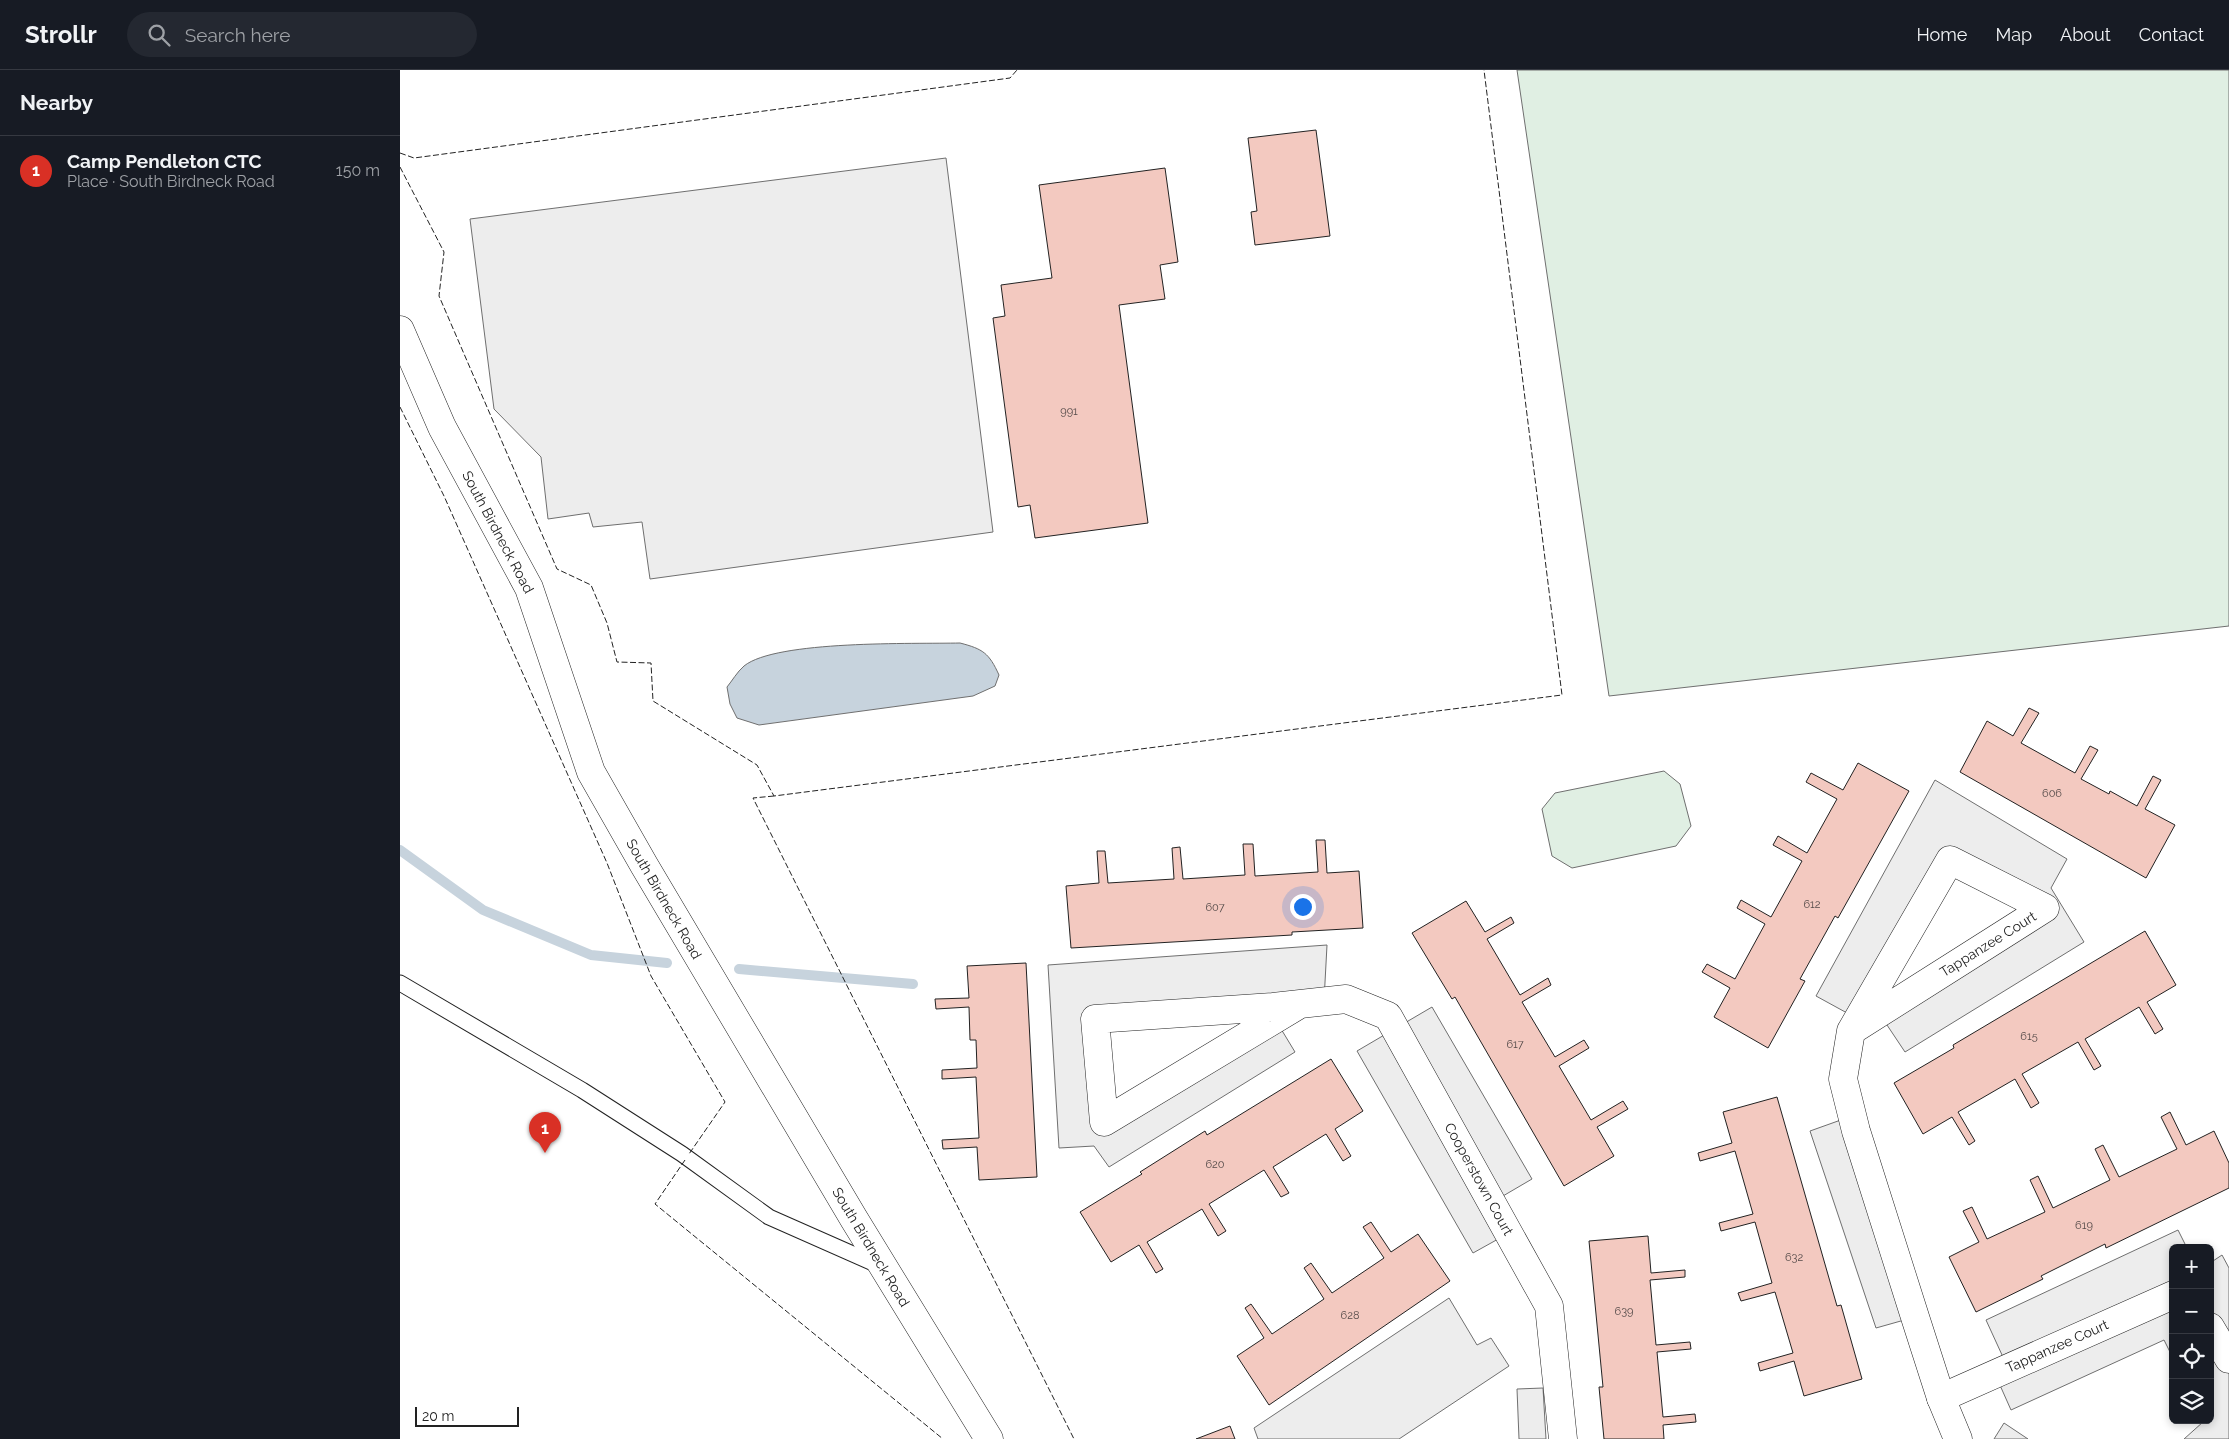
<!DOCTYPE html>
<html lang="en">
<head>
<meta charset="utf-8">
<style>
	body { margin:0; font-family:Raleway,sans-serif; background:#242831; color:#f1f3f6 }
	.controls { position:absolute; right:15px; bottom:15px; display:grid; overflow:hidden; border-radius:8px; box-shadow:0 2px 8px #0003 }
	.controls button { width:45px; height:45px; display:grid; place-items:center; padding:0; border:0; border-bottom:1px solid #363941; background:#171b24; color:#f1f3f6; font:25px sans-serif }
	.scale { position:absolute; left:15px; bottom:12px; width:104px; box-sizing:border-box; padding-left:5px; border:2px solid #222; border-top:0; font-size:14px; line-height:18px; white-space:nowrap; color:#222; -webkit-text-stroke:4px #fff; paint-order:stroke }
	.you { position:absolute; left:902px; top:836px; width:18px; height:18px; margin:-12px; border:4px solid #fff; border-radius:50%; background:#1a73e8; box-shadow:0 0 0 8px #1a73e833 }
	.badge { display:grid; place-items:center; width:32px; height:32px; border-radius:50%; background:#d93025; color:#fff; font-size:16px; font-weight:700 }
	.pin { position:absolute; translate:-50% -41px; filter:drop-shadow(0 1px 2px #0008) }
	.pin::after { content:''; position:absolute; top:26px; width:18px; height:15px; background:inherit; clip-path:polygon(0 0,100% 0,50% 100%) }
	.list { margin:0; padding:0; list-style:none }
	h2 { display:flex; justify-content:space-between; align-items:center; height:65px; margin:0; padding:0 20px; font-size:21px }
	h2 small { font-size:16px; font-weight:400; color:#9ea1a6 }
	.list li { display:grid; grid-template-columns:32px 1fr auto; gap:15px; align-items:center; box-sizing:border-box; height:70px; padding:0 20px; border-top:1px solid #363941 }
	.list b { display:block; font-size:19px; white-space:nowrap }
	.list p { margin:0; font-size:16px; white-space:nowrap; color:#9ea1a6 }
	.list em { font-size:16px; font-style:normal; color:#9ea1a6 }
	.icon { flex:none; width:28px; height:28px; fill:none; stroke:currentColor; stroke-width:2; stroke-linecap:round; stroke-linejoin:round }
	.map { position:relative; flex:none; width:1829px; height:1369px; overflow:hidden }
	header { display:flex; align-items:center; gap:30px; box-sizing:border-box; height:70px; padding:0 25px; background:#171b24; border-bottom:1px solid #363941 }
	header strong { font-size:24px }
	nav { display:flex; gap:28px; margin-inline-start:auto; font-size:18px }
	.search { width:350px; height:45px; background:#242831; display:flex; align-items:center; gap:12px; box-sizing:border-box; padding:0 18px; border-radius:28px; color:#9ea1a6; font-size:19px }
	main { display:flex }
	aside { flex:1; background:#171b24 }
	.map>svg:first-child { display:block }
	.green { fill:#e0efe3; stroke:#6f6f6f }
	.parking { fill:#ededed; stroke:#6f6f6f }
	.water { fill:#c7d3dd; stroke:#6f6f6f }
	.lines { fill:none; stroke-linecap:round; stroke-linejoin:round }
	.stream { stroke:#c7d3dd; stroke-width:10 }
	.building { fill:#f3c9c0; stroke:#222 }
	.lane-casing { stroke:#222; stroke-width:17 }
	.street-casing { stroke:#222; stroke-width:29 }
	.lane { stroke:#fff; stroke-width:15 }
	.street { stroke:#fff; stroke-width:28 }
	.fence { stroke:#222; stroke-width:1; stroke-dasharray:6 2.5; stroke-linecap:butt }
	.labels { text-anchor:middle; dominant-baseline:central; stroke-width:4; stroke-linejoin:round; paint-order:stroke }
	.number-label { font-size:11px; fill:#564c4a }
	.street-label { font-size:14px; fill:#222; stroke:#fff }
</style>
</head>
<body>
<header>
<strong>Strollr</strong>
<div class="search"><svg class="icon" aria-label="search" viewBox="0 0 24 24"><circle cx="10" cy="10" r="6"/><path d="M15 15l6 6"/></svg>Search here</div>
<nav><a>Home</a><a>Map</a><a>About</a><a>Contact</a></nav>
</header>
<main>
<aside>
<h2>Nearby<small></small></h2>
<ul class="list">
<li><span class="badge">1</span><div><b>Camp Pendleton CTC</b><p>Place · South Birdneck Road</p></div><em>150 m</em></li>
</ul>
</aside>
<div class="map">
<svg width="1829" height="1369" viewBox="0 0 1829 1369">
	<rect width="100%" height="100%" fill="#fff"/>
	<g class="green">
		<path d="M1117 0H1829V556L1209 626Z"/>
		<path d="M1264 701 1280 714 1291 756 1276 776 1172 798 1152 786 1142 739 1155 723Z"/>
	</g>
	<g class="parking">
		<path d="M546 88 593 462 250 509 242 452 193 457 189 443 148 449 141 387 94 339 70 149Z"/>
		<path d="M1535 710 1667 789 1651 818 1684 872 1505 982 1479 943 1644 838 1550 790 1458 949 1416 926Z"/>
		<path d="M927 875 924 931 695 949 704 1051 875 949 895 982 709 1097 694 1076 659 1078 648 895Z"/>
		<path d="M1032 937 1132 1109 1091 1133 1109 1163 1073 1183 957 981Z"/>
		<path d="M1452 1046 1515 1247 1476 1258 1410 1061Z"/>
		<path d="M1778 1160 1787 1178H1773V1288L1764 1270 1611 1340 1595 1304 1608 1298 1586 1250Z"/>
		<path d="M1822 1185 1829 1198V1369H1784L1803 1352V1350H1810V1193Z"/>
		<path d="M1049 1228 1077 1275 1091 1268 1109 1296 999 1369H858L854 1358Z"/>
		<path d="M1143 1318 1146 1369H1119L1117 1319Z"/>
		<path d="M1604 1353 1628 1369H1594Z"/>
	</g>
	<path class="water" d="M560 573C583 579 589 583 599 605L595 616 573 626 359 655 337 648 330 634 327 617C332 611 337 602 344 596 376 570 515 574 560 573Z"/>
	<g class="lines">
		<g class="stream">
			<path d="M0 780 83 840 191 885 267 893"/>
			<path d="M339 899 513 914"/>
		</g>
	</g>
	<g class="building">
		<path d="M916 60 930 166 855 175 851 142 857 141 848 68Z"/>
		<path d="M765 98 778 192 760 195 765 229 719 235 748 453 635 468 630 435 618 437 593 248 605 246 601 215 652 208 639 115Z"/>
		<path d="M1629 638 1639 643 1621 673 1675 703 1690 676 1698 680 1681 709 1709 724 1710 721 1737 736 1753 706 1761 710 1745 739 1775 755 1746 808 1560 702 1587 651 1613 666Z"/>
		<path d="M1458 693 1509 721 1438 848 1435 846 1400 909 1405 911 1368 978 1314 947 1330 918 1302 902 1307 894 1335 909 1365 854 1337 838 1341 830 1371 847 1402 791 1373 775 1378 766 1407 783 1437 729 1406 712 1411 703 1443 720Z"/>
		<path d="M916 770H925L927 803 959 801 963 858 892 862V865L671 878 666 816 699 813 697 781H705L708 813 774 809 772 778 780 777 783 809 845 805 843 774H853L855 806 918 802Z"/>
		<path d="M1066 831 1085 862 1111 847 1114 853 1087 869 1120 925 1148 908 1151 915 1122 932 1155 987 1184 970 1189 978 1159 996 1191 1050 1223 1031 1228 1039 1197 1057 1214 1086 1164 1116 1055 927 1052 929 1012 863Z"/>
		<path d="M1745 861 1776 915 1747 932 1763 959 1755 964 1739 937 1685 969 1701 996 1694 1000 1678 972 1622 1004 1639 1033 1631 1038 1615 1009 1558 1042 1575 1071 1569 1075 1552 1047 1523 1064 1494 1013 1554 978 1553 975Z"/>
		<path d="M626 893 637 1107 579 1110 577 1077 543 1079 542 1070 579 1068 576 1007 542 1009V1000L577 998 576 970H570L569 937 536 939 535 929 569 928 567 896Z"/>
		<path d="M931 989 963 1041 935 1059 951 1086 943 1091 926 1064 873 1097 889 1123 881 1127 864 1100 809 1134 826 1161 818 1166 802 1139 747 1172 763 1199 756 1203 739 1175 711 1192 680 1142 742 1104 740 1102 805 1061 807 1065Z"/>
		<path d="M1377 1027 1437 1236 1441 1235 1462 1309 1404 1326 1394 1291 1360 1301 1358 1293 1393 1283 1375 1222 1341 1231 1338 1223 1372 1213 1355 1152 1321 1161 1319 1153 1353 1144 1335 1081 1300 1091 1298 1083 1332 1073 1323 1042Z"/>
		<path d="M1770 1042 1786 1075 1814 1061 1829 1093V1118L1706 1178 1705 1174 1641 1206 1643 1209 1576 1242 1549 1187 1579 1172 1563 1141 1572 1137 1587 1169 1645 1142 1630 1110 1638 1106 1653 1138 1710 1110 1695 1079 1703 1075 1719 1107 1777 1079 1761 1047Z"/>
		<path d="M971 1152 991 1182 1018 1164 1050 1211 869 1335 837 1286 864 1268 845 1238 851 1234 872 1264 924 1229 904 1198 911 1193 932 1223 984 1188 963 1157Z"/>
		<path d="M1248 1166 1251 1203 1285 1200V1207L1250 1210 1256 1275 1290 1272 1291 1279 1257 1282 1263 1347 1295 1344 1296 1352 1263 1355 1264 1369H1204L1199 1317H1203L1189 1171Z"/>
		<path d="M830 1356 835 1369H796Z"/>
	</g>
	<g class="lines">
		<g class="lane-casing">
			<path id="lane" d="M0 913 182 1020 282 1084 369 1147 480 1196"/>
		</g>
		<g class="street-casing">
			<g id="street">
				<path d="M0 260 42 357 129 518 191 702 244 795 454 1149 589 1369"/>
				<path d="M900 934 704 1052 695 949 873 937 946 929 988 946 1149 1236 1163 1369"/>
				<path d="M1451 961 1645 838 1550 790 1451 961 1443 1009 1456 1061 1515 1247 1541 1328 1558 1369"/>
				<path d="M1810 1257 1829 1289"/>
				<path d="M1541 1328 1773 1225"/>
			</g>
		</g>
		<use href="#lane" class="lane"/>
		<use href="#street" class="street"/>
		<g class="fence">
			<path d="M0 83 14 88 610 8 617 0"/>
			<path d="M0 97 44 182 39 226 157 499 191 515 207 553 217 592 251 593 253 631 357 695 374 726 1162 625 1084 0"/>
			<path d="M0 337 44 426 207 793 251 906 325 1032 289 1084"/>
			<path d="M374 726 353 728 674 1369"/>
			<path d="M285 1090 255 1134 543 1369"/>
		</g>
	</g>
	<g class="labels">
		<g class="number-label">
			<text x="669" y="341">991</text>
			<text x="1652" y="723">606</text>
			<text x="1412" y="834">612</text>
			<text x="815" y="837">607</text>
			<text x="1629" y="966">615</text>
			<text x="1115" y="974">617</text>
			<text x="815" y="1094">620</text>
			<text x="1684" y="1155">619</text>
			<text x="1394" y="1187">632</text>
			<text x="1224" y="1241">639</text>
			<text x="950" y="1245">628</text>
		</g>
		<g class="street-label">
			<text transform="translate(98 462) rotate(62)">South Birdneck Road</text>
			<text transform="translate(264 829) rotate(60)">South Birdneck Road</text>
			<text transform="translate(1588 874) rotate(-32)">Tappanzee Court</text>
			<text transform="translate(1079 1109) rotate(61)">Cooperstown Court</text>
			<text transform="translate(471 1177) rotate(59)">South Birdneck Road</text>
			<text transform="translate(1657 1276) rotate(-24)">Tappanzee Court</text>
		</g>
	</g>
</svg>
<div class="controls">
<button>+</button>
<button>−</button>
<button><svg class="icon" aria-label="locate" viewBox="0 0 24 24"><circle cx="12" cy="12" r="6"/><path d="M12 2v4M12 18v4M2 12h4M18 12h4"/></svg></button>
<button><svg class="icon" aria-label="layers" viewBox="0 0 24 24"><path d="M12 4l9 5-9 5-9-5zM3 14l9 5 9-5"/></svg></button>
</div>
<div class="scale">20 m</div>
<div class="you"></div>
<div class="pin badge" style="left:145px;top:1083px">1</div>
</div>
</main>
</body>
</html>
